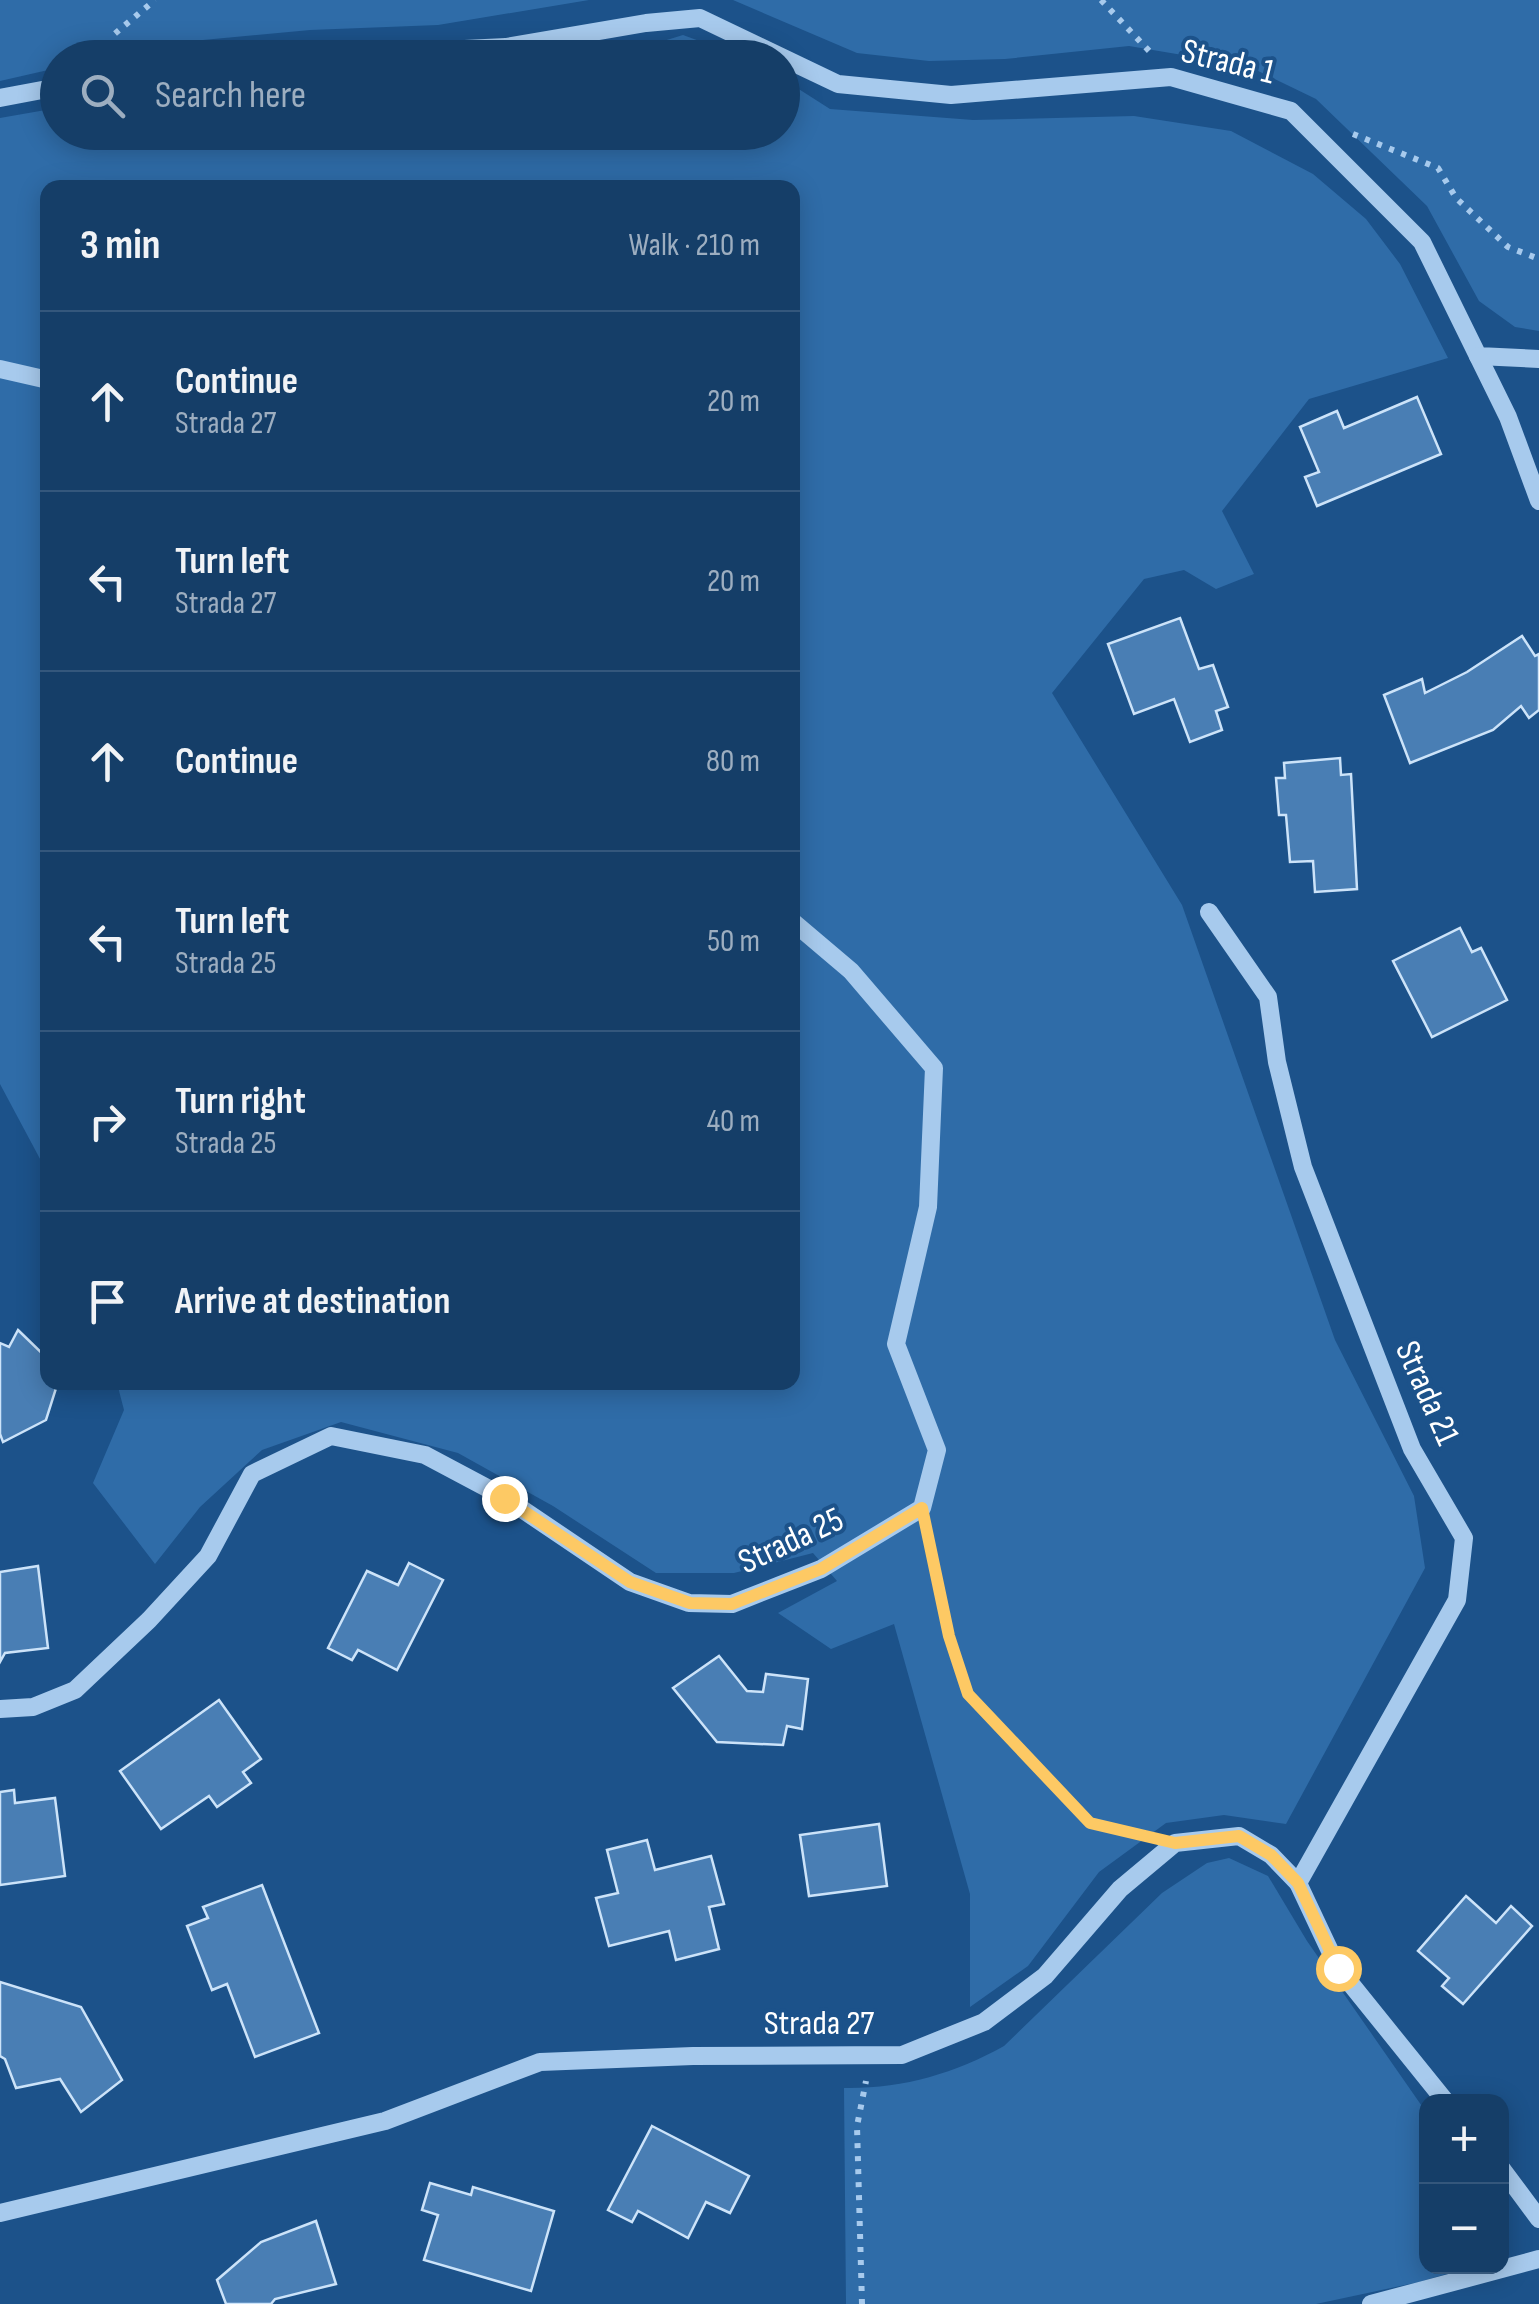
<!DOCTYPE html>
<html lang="en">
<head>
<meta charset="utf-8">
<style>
	body { margin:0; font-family:"Sofia Sans Condensed",sans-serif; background:#224971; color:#f1f3f6 }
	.controls { position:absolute; right:30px; bottom:30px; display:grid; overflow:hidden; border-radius:20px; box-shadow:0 5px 25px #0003 }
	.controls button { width:90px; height:90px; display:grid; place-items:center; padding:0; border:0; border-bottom:2px solid #34577c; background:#153e68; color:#f1f3f6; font:50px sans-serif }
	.stop { position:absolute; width:30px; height:30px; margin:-22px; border:8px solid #fdc964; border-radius:50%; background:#fff }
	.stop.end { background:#fdc964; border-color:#fff; box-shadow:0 2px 10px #0008 }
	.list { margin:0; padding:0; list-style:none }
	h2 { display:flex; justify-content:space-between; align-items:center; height:130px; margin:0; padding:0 40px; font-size:42px }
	h2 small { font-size:32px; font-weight:400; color:#9daec0 }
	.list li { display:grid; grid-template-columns:65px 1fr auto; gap:30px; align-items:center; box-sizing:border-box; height:180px; padding:0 40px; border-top:2px solid #34577c }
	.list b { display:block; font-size:38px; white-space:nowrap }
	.list p { margin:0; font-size:32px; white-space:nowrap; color:#9daec0 }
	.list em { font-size:32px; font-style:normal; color:#9daec0 }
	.icon { flex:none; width:55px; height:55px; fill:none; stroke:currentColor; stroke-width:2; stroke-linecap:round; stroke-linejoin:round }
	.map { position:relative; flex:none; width:1539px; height:2304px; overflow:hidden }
	.search { position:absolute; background:#153e68; box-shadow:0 5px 25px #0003; left:40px; top:40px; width:760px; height:110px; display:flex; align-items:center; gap:25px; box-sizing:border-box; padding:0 35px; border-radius:55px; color:#9daec0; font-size:38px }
	.panel { position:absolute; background:#153e68; box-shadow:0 5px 25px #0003; left:40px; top:180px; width:760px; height:1210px; border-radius:20px }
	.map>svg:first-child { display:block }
	.green { fill:#2f6ca8 }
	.building { fill:#497eb4; stroke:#cce3f9; stroke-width:2.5 }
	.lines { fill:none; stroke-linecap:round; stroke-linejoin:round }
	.path { stroke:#a7caed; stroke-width:6; stroke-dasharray:5 8; stroke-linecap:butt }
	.minor { stroke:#a7caed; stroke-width:18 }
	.route { stroke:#fdc964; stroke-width:12 }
	.labels { text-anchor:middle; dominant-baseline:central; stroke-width:8; stroke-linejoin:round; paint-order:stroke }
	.street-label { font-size:35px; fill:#fff; stroke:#1c528a }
</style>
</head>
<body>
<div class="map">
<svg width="1539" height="2304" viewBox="0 0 1539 2304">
	<rect width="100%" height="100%" fill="#1c528a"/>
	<g class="green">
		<path d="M0 0H589L438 25 310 30 203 40 118 57 58 58 57 68 0 81Z"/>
		<path d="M733 0H1539V331L1515 327 1479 301 1427 206 1316 99 1248 66 1129 46 1005 59 929 61 857 53Z"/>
		<path d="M683 35 743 57H566L631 51Z"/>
		<path d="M783 79 830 109 973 120 1134 116 1231 131 1313 174 1366 219 1400 264 1448 358 1309 399 1222 511 1254 574 1216 589 1184 570 1144 579 1052 693 1182 905 1335 1340 1414 1496 1425 1568 1286 1824 1224 1815 1166 1823 1099 1872 1028 1966 970 2007V1894L894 1624 831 1649 778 1613 837 1581 813 1553 734 1573H656L553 1506 458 1453 341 1422 262 1450 200 1507 155 1564 93 1483 124 1410 117 1383 792 1382V188H48L47 1172 0 1084V118L57 108 58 132H782Z"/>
		<path d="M1229 1858 1268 1876 1307 1941 1426 2112V2266L1470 2267 1419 2282 1316 2304H846L844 2088C901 2089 954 2074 1004 2046L1162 1893 1207 1863Z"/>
	</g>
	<g class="building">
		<path d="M1417 397 1441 454 1317 506 1305 477 1319 472 1300 427 1337 411 1344 428Z"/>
		<path d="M1180 618 1199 669 1213 665 1228 707 1216 711 1222 730 1190 742 1174 699 1134 714 1108 644Z"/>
		<path d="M1522 636 1535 656 1539 654V710L1529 718 1521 706 1493 730 1410 763 1384 695 1422 679 1425 693 1467 672Z"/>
		<path d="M1340 758 1341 775 1351 774 1357 889 1315 892 1313 861 1290 862 1286 815H1279L1276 778H1285L1284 763Z"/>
		<path d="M1460 928 1472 952 1481 948 1507 1000 1432 1037 1393 961Z"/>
		<path d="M18 1330 48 1359V1382H58L46 1420 3 1442 0 1434V1343L9 1347Z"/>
		<path d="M409 1563 443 1580 397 1670 358 1650 352 1660 328 1648 367 1571 398 1585Z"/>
		<path d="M38 1566 48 1648 5 1653 0 1662V1572Z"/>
		<path d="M719 1656 747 1691 763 1692 766 1674 808 1679 802 1729 787 1726 783 1745 717 1742 673 1688Z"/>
		<path d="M219 1700 261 1759 243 1772 251 1783 217 1807 209 1796 161 1829 120 1771Z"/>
		<path d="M14 1790 15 1803 55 1798 65 1876 0 1885V1792Z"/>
		<path d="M879 1824 887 1886 809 1896 800 1835Z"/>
		<path d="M647 1840 655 1870 711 1856 724 1904 709 1907 719 1949 676 1960 669 1931 609 1946 596 1898 618 1893 607 1850Z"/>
		<path d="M262 1885 319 2033 255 2057 227 1984 212 1990 187 1926 208 1918 203 1907Z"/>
		<path d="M1466 1896 1496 1923 1511 1906 1532 1926 1463 2004 1442 1986 1449 1978 1418 1951Z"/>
		<path d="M0 1982 81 2007 122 2080 81 2112 60 2079 16 2088 5 2059 0 2056Z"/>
		<path d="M652 2126 749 2176 730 2213 706 2202 688 2238 638 2211 632 2222 608 2210Z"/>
		<path d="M430 2183 471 2195 473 2187 554 2211 531 2291 424 2260 438 2215 422 2210Z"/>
		<path d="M316 2221 336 2284 275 2299 271 2304H226L217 2280 261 2242Z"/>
	</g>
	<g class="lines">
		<g class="path">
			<path d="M1101 0 1151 53"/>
			<path d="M112 58V36L155 0"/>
			<path d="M1353 134 1438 168 1456 198 1508 247 1539 259"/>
			<path d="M928 1534 949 1635 967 1694 1090 1823 1143 1836"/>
			<path d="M862 2304 857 2126 866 2081"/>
		</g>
		<g class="minor">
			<path d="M279 58 506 47 646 23 700 18 838 84 951 95 1171 77 1291 111 1422 242 1478 356 1539 359"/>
			<path d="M0 98 58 87"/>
			<path d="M1478 356 1508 417 1539 501"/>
			<path d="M0 369 48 380"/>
			<path d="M1209 912 1268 997 1277 1062 1303 1167 1412 1449 1464 1538 1457 1600 1298 1883"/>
			<path d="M0 1709 33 1707 75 1690 149 1620 208 1556 252 1474 331 1436 425 1455 504 1497 630 1582 689 1603 732 1604 821 1569 922 1508 937 1450 896 1344 928 1207 934 1068 851 971 792 921"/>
			<path d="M1502 2169 1539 2219"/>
			<path d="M0 2213 385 2121 540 2062 693 2056 902 2055 984 2022 1045 1976 1120 1889 1175 1843 1239 1836 1271 1855 1298 1883 1338 1968 1446 2102"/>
			<path d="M1371 2304 1539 2259"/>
		</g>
	</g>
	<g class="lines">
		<path class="route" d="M504 1498 630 1582 690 1603 732 1604 821 1569 922 1508 949 1636 968 1694 1090 1823 1175 1843 1239 1836 1271 1855 1298 1883 1338 1968"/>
	</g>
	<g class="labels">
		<g class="street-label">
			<text transform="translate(1228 62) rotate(14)">Strada 1</text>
			<text transform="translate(1427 1393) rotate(66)">Strada 21</text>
			<text transform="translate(791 1541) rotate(-25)">Strada 25</text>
			<text x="819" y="2023">Strada 27</text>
		</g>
	</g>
</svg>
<div class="controls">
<button>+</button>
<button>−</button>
</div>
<div class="stop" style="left:1338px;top:1968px"></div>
<div class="stop end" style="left:504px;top:1498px"></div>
<div class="search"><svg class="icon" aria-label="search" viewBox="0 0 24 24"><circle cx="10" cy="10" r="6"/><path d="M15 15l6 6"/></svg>Search here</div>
<section class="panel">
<h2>3 min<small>Walk · 210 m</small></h2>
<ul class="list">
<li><svg class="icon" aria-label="ahead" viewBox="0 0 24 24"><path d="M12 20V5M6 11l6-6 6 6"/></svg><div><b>Continue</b><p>Strada 27</p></div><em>20 m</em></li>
<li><svg class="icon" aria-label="left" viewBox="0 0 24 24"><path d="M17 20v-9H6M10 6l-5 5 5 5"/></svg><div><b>Turn left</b><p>Strada 27</p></div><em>20 m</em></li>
<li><svg class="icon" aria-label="ahead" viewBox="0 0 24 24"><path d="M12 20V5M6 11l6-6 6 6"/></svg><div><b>Continue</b></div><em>80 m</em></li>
<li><svg class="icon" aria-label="left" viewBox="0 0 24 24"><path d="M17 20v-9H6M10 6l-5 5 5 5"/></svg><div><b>Turn left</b><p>Strada 25</p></div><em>50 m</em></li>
<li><svg class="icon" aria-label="right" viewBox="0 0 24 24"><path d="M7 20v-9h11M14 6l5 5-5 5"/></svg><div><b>Turn right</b><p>Strada 25</p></div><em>40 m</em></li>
<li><svg class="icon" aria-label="arrive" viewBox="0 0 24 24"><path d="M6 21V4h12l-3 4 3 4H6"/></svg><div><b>Arrive at destination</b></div></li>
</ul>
</section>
</div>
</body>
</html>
